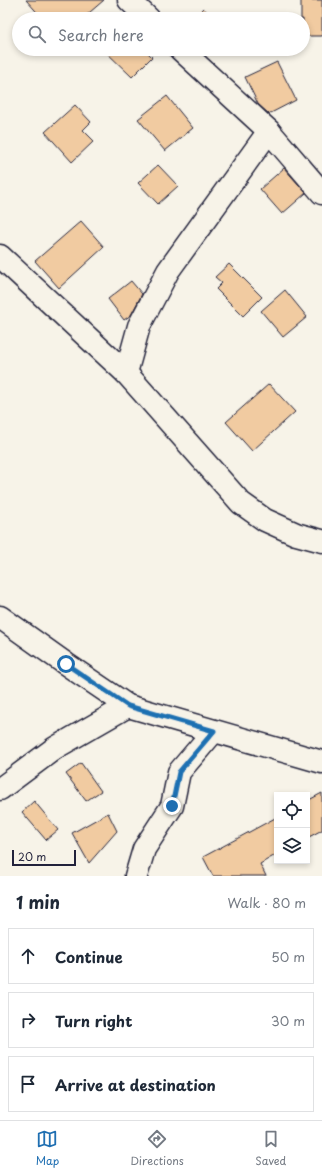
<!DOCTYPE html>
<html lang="en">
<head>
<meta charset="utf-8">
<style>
	body { margin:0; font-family:"Playpen Sans",sans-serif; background:#f2f2f3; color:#1f2937 }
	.controls { position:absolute; right:12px; bottom:12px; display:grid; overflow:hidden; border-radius:0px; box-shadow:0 2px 6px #0003 }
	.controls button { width:36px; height:36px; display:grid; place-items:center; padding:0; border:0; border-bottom:1px solid #e0e1e3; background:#fff; color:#1f2937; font:20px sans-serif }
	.scale { position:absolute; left:12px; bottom:10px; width:64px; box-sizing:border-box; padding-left:4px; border:2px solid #22223b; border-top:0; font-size:11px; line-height:14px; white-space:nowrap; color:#22223b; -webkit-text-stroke:3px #f7f3e8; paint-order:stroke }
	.stop { position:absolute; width:12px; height:12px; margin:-9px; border:3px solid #1f6fb2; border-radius:50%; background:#fff }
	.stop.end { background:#1f6fb2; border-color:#fff; box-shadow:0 1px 4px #0008 }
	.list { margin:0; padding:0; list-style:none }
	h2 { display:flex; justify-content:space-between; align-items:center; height:52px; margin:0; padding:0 16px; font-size:17px }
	h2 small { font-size:13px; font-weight:400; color:#747a83 }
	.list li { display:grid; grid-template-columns:26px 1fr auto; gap:12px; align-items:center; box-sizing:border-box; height:56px; margin:0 8px 8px; padding:0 8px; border:1px solid #e0e1e3; border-radius:0px }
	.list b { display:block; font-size:15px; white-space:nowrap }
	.list em { font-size:13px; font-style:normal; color:#747a83 }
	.icon { flex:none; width:22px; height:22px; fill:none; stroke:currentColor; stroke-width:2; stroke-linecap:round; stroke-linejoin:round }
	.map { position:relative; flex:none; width:322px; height:876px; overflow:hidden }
	.search { position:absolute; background:#fff; box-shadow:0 2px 6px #0003; left:12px; right:12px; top:12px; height:44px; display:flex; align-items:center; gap:10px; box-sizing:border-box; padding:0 14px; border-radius:22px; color:#747a83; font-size:15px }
	.sheet { height:244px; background:#fff }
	nav { display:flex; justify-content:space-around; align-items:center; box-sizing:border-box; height:56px; border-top:1px solid #e0e1e3; background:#fff; font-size:11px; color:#747a83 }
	nav a { display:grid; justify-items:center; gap:2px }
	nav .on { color:#1f6fb2 }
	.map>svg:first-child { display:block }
	.building { fill:#f1cba1; stroke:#22223b }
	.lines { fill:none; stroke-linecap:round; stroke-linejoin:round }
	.minor-casing { stroke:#22223b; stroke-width:25 }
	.minor { stroke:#f7f3e8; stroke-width:22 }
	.route { stroke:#1f6fb2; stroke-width:5 }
</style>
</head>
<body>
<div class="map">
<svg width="322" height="876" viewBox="0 0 322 876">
	<rect width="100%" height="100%" fill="#f7f3e8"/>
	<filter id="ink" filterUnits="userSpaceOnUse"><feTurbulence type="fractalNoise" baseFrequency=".025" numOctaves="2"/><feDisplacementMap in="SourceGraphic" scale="8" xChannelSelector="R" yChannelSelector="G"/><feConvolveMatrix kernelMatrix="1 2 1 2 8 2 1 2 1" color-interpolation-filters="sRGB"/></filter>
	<g filter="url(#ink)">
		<g class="building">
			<path d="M26 0H104L82 19H43Z"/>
			<path d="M301 0H322V36H303V19H301Z"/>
			<path d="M203 8 215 19H192Z"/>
			<path d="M103 49H144L152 57 132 77Z"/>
			<path d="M198 49H210L205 55Z"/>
			<path d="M277 62 296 100 269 114 258 104 245 77Z"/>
			<path d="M167 96 193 128 165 151 138 119Z"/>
			<path d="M75 105 91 122 83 130 94 141 72 162 45 132Z"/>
			<path d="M158 165 178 186 158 204 138 183Z"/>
			<path d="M284 168 306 193 282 214 260 189Z"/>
			<path d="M81 221 104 247 59 288 35 261Z"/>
			<path d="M229 264 262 297 243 316 216 289 222 283 215 277Z"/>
			<path d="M131 281 142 294 131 315 124 320 108 299Z"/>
			<path d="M285 290 307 317 283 337 261 311Z"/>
			<path d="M269 384 295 412 252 451 226 422Z"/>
			<path d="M81 763 101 791 86 801 66 774Z"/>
			<path d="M322 793V830L307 838V801Z"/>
			<path d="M34 801 58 830 46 840 22 812Z"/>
			<path d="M108 813 117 831 89 863 72 833Z"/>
			<path d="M277 817V854L260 864 266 876H213L203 857Z"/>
		</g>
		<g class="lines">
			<g class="minor-casing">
				<g id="minor">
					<path d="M129 0 149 19"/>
					<path d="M180 49 269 131 322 193"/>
					<path d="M0 256 126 373 241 503 265 520 296 534 322 541"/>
					<path d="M126 373 139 326 168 271 269 131"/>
					<path d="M0 617 66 664 128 706 322 762"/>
					<path d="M0 789 55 748 128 706"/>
					<path d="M136 876 144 849 172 806 179 772 214 731"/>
				</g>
			</g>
			<use href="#minor" class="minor"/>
		</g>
	</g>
	<g class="lines" filter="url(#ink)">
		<path class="route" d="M66 664 128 706 214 731 179 772 172 806"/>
	</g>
</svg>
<div class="controls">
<button><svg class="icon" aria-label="locate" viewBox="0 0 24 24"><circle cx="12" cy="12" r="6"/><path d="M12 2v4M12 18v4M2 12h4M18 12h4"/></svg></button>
<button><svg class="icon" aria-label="layers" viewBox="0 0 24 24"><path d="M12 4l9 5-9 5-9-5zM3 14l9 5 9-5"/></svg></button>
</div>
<div class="scale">20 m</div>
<div class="stop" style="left:66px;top:664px"></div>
<div class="stop end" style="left:172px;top:806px"></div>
<div class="search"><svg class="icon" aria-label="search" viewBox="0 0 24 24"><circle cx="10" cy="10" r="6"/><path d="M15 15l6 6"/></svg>Search here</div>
</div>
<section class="sheet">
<h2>1 min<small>Walk · 80 m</small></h2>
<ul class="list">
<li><svg class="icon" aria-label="ahead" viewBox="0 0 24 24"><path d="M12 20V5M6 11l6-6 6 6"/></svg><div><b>Continue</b></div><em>50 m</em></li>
<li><svg class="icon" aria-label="right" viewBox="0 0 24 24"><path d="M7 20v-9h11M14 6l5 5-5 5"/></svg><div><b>Turn right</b></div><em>30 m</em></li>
<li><svg class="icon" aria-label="arrive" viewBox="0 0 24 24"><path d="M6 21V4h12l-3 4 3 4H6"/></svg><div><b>Arrive at destination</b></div></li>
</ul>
</section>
<nav>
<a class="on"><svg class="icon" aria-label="map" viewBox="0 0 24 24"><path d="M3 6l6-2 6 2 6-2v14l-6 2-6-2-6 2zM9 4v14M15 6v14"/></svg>Map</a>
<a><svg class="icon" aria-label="directions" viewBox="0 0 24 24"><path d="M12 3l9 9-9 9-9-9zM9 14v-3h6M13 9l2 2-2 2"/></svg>Directions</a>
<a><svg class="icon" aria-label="saved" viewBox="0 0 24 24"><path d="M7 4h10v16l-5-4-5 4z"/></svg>Saved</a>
</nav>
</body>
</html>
